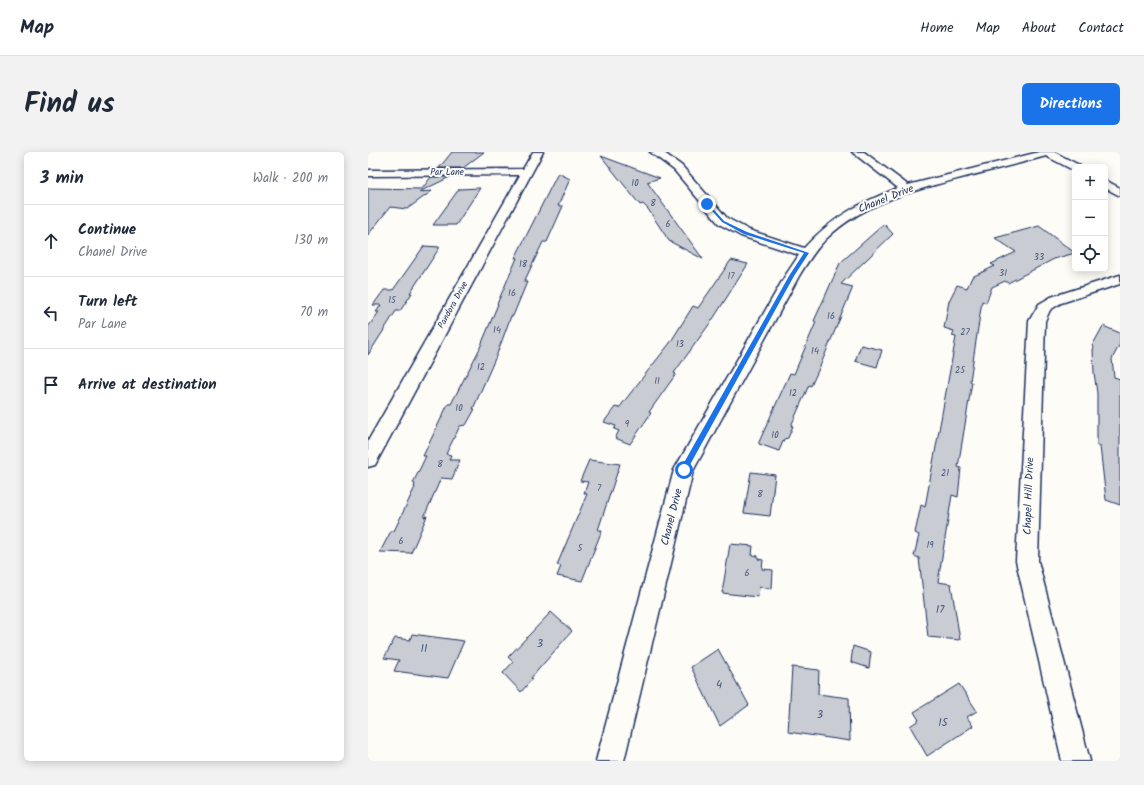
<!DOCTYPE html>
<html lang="en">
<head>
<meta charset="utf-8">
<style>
	body { margin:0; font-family:Kalam,sans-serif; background:#f2f2f3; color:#1f2937 }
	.controls { position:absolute; right:12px; top:12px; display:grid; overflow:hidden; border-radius:6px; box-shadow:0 2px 10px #0003 }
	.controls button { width:36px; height:36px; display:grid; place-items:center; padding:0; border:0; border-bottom:1px solid #e0e1e3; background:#fff; color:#1f2937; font:20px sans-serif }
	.stop { position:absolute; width:12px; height:12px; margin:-9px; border:3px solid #1a73e8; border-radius:50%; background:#fff }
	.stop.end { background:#1a73e8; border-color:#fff; box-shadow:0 1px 4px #0008 }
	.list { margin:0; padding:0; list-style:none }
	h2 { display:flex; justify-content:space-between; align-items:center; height:52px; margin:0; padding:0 16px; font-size:17px }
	h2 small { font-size:13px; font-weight:400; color:#747a83 }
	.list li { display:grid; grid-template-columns:26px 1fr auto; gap:12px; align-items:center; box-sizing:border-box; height:72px; padding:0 16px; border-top:1px solid #e0e1e3 }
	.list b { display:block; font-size:15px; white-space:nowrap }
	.list p { margin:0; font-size:13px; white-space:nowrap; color:#747a83 }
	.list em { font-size:13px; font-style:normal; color:#747a83 }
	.icon { flex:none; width:22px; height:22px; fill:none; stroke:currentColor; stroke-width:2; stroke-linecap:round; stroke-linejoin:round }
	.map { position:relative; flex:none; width:752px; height:609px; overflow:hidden; border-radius:6px }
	header { display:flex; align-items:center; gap:24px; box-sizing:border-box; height:56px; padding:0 20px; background:#fff; border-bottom:1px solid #e0e1e3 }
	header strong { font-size:19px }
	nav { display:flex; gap:22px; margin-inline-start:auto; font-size:14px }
	.intro { display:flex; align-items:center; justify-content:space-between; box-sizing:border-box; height:96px; padding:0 24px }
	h1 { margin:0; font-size:28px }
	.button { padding:10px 18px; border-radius:6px; background:#1a73e8; color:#fff; font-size:14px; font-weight:700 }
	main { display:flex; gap:24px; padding:0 24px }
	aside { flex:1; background:#fff; border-radius:6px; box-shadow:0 2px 10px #0003 }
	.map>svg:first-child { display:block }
	.building { fill:#c9ccd3; stroke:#1b2f5e }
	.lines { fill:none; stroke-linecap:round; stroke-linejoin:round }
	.minor-casing { stroke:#1b2f5e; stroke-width:3 }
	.minor { fill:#fdfcf7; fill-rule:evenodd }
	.route { fill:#1a73e8 }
	.labels { text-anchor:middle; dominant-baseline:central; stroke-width:4; stroke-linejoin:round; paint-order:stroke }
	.far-street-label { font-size:9px; fill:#1b2f5e; stroke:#fdfcf7 }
	.number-label { font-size:9px; fill:#46567b }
	.street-label { font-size:11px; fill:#1b2f5e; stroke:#fdfcf7 }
	.near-number-label { font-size:11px; fill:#46567b }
</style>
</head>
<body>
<header>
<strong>Map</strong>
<nav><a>Home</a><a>Map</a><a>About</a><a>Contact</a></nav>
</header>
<div class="intro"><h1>Find us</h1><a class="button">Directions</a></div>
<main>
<aside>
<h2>3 min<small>Walk · 200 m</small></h2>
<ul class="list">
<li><svg class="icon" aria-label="ahead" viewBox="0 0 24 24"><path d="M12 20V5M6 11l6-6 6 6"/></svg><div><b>Continue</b><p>Chanel Drive</p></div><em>130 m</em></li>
<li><svg class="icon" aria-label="left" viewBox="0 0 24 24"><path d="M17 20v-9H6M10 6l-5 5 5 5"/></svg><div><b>Turn left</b><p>Par Lane</p></div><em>70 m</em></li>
<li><svg class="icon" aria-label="arrive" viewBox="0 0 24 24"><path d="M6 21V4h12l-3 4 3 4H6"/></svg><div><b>Arrive at destination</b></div></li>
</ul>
</aside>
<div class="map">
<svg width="752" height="609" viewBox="0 0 752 609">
	<rect width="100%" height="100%" fill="#fdfcf7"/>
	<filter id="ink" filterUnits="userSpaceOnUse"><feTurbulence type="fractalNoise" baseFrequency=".025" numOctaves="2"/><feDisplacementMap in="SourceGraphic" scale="8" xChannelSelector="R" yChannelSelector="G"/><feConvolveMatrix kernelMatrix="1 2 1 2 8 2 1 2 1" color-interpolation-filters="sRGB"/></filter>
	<g filter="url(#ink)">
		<g class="building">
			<path d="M84 0H116L95 16H71Z"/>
			<path d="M233 4 292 26 279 30 335 107 301 89 280 57 275 52 272 53Z"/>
			<path d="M190 21 202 27 190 54H195L179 90H175L156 130H159L145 164H143L129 202 105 257H107L98 273 92 274 78 302 83 303 81 308H92L84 327 73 326 56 365 59 364 43 401 12 400 23 379H26L47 335H46L47 332 45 331 58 304H55L80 252H83L111 198 130 152H129L149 106H147Z"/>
			<path d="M63 25H82L51 40 64 39 39 57 22 55 0 83V36L54 37Z"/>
			<path d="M112 36 88 73H65L91 37Z"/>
			<path d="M516 72 525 82 473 132 485 135 453 212 443 234 441 233 423 274H425L420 286 416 287 411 299 391 292V290L422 221 426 222 448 170 446 169 472 111Z"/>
			<path d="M671 74 707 101 686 107 640 131 637 129 624 135 618 151 614 149 602 229 604 230 590 315 593 316 590 345 584 343 570 430 583 432 592 488 560 485 551 406 546 404 551 383 547 381 553 353 557 355 588 185 584 184 586 179 576 176 581 149 589 133 599 136 604 125 627 114 623 112 648 100 627 86Z"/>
			<path d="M56 94 72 95 42 141H44L32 159H28L0 203V175L11 160H8L13 153H5L16 138H25Z"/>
			<path d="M363 108 380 112 345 167 306 221 308 222 281 260 283 261 262 292 247 286 251 279 246 277 248 274 236 270 247 255 251 256 275 225 302 191 325 154 330 156Z"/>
			<path d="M735 174 752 181V192L744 207 746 225 752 227V353L738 348 732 294H729V241L726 221 725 198 726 195 724 194Z"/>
			<path d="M493 193 514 198 509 215 487 209Z"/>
			<path d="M221 308 252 312 230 378H234L214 429 189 424 193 414 189 413 219 342 216 341 220 330 212 329Z"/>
			<path d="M383 320 407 323 402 364 376 361Z"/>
			<path d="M362 392 385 394 384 403 390 404V407L395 408 394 417 405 418 404 437 391 435 390 445 354 441Z"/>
			<path d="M183 460 204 479 163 526 164 527 153 540 135 521 145 510 140 505Z"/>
			<path d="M44 482 96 489 80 526 26 519 31 508 16 506 27 486 42 488Z"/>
			<path d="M485 494 503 500 501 516 483 510Z"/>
			<path d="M350 497 381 553 352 574 323 515Z"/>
			<path d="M424 515 451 518 450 542 481 546 482 589 420 580Z"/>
			<path d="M591 532 609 559 599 565 605 574 559 604 542 574 551 568 546 560Z"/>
		</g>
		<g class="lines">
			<g class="minor-casing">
				<g id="minor">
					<path d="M165 0H175L7 313 0 315V289L152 23 0 24V18L155 17Z"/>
					<path d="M282 0H295L314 14 359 66 381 78 436 96C464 65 492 51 530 36L484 0H496L540 33 671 0H686L711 13 712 15H707V18L703 17 678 4C650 12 621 19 593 26 544 39 495 51 458 87 447 98 439 111 431 124L325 319 256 609H228L306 318 417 124 431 103 373 84 351 72 306 18Z"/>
					<path d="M737 28 752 36V44L737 36Z"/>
					<path d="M752 123V132L693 151 682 158 677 169 670 409 722 609H694L648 409 661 169 671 152 683 145Z"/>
				</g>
			</g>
			<use href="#minor" class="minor"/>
		</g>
	</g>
	<path class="route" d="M337 51H340L356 69 379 80 441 101 426 124 318 320H313V316L421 124 436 101 376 82 354 70Z"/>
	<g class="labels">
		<g class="far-street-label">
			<text x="79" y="20">Par Lane</text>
			<text transform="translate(85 153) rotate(-61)">Pandora Drive</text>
		</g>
		<g class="number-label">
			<text x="267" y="31">10</text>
			<text x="285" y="51">8</text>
			<text x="300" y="72">6</text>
			<text x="671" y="105">33</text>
			<text x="155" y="112">18</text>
			<text x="635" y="121">31</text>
			<text x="363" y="124">17</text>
			<text x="144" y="141">16</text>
			<text x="24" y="148">15</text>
			<text x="463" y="164">16</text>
			<text x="129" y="178">14</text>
			<text x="597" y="180">27</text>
			<text x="312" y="192">13</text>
			<text x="447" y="199">14</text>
			<text x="113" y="215">12</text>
			<text x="592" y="218">25</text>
			<text x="289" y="229">11</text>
			<text x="425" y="241">12</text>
			<text x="91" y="256">10</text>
			<text x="259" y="272">9</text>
			<text x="407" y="283">10</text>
			<text x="72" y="312">8</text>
			<text x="577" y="321">21</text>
			<text x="231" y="336">7</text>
			<text x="392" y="342">8</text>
			<text x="33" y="389">6</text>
			<text x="562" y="393">19</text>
			<text x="212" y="396">5</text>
			<text x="379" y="421">6</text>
		</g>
		<g class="street-label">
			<text transform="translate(518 47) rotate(-22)">Chanel Drive</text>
			<text transform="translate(661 344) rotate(-88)">Chapel Hill Drive</text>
			<text transform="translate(304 365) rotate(-76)">Chanel Drive</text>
		</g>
		<g class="near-number-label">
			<text x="572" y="458">17</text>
			<text x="172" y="492">3</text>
			<text x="56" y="497">11</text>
			<text x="351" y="533">4</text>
			<text x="452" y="563">3</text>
			<text x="575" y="571">15</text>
		</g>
	</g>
</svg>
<div class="controls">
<button>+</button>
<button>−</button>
<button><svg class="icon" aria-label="locate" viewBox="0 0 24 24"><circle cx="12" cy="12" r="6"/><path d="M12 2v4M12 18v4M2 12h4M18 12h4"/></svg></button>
</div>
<div class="stop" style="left:316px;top:318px"></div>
<div class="stop end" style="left:339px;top:52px"></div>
</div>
</main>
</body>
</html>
